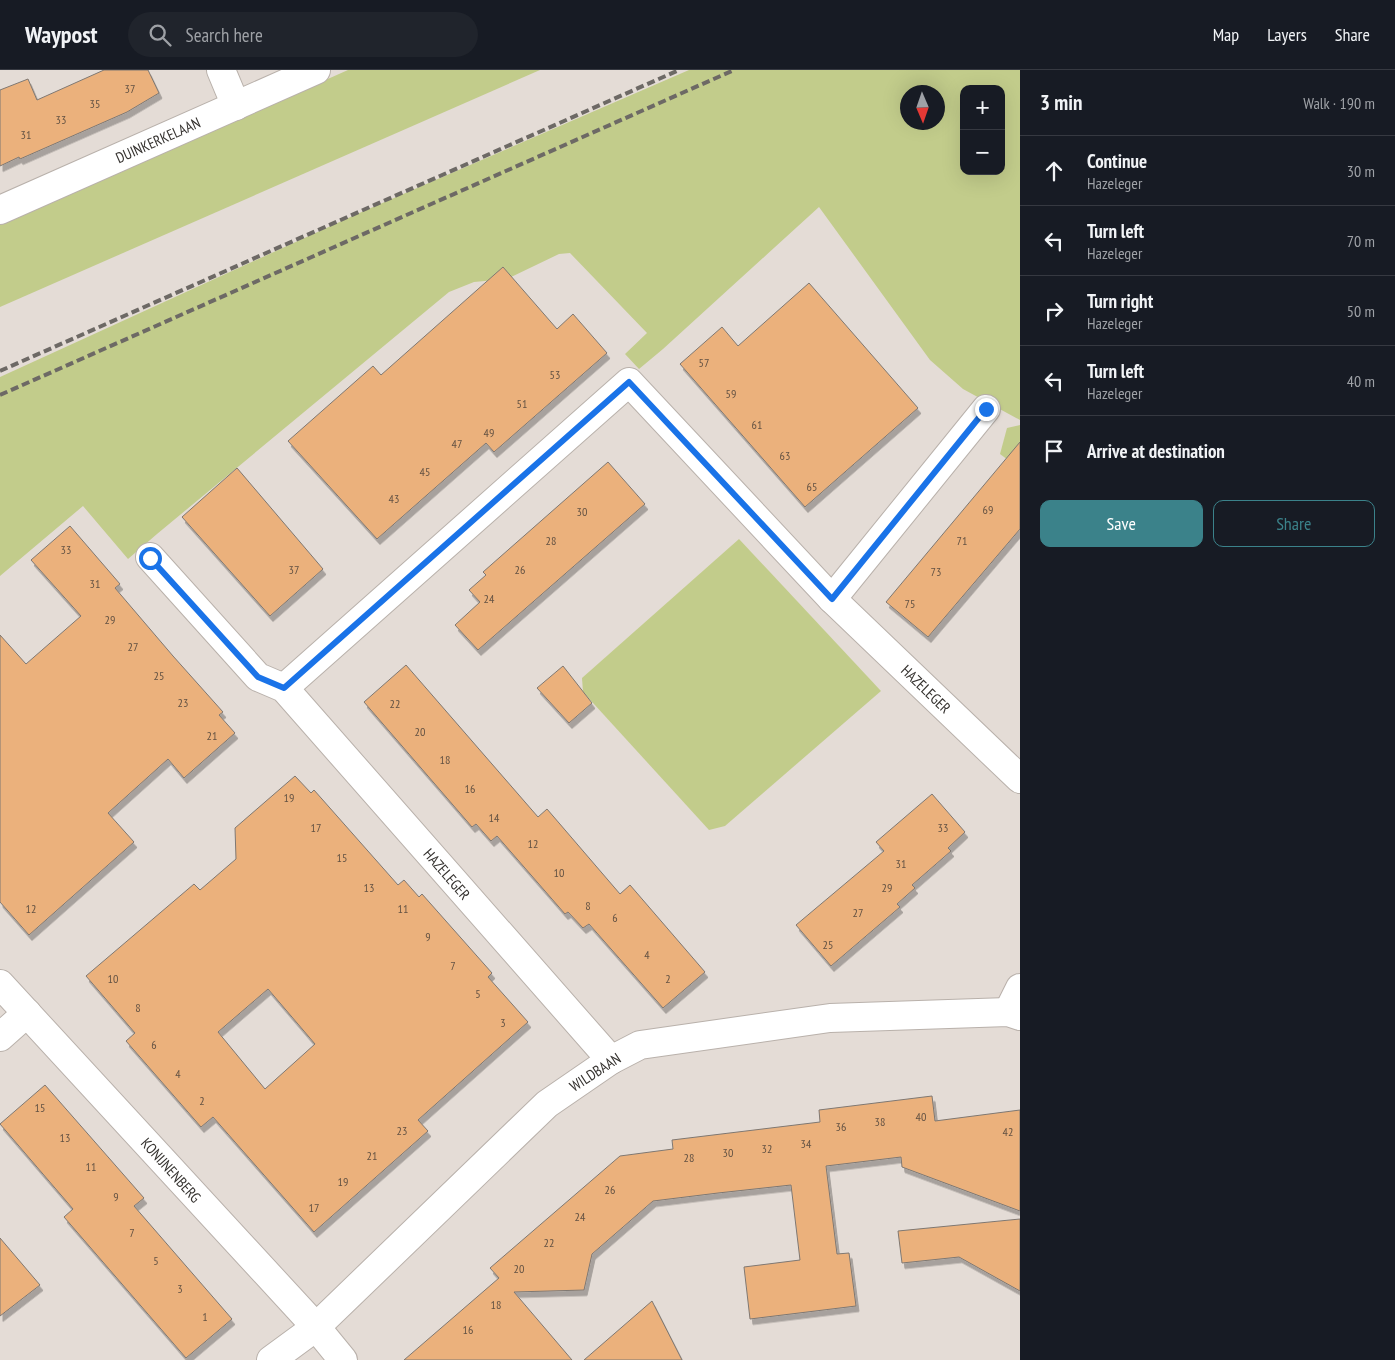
<!DOCTYPE html>
<html lang="en">
<head>
<meta charset="utf-8">
<style>
	body { margin:0; font-family:"PT Sans Narrow",sans-serif; background:#20242c; color:#f1f3f6 }
	.controls { position:absolute; right:15px; top:15px; display:grid; overflow:hidden; border-radius:10px; box-shadow:0 5px 20px #0002 }
	.controls button { width:45px; height:45px; display:grid; place-items:center; padding:0; border:0; border-bottom:1px solid #363941; background:#171b24; color:#f1f3f6; font:25px sans-serif }
	.compass { position:absolute; left:900px; top:15px; width:45px; height:45px; border-radius:50%; background:#171b24; box-shadow:0 5px 20px #0002; rotate:178deg }
	.stop { position:absolute; width:15px; height:15px; margin:-11px; border:4px solid #1a73e8; border-radius:50%; background:#fff }
	.stop.end { background:#1a73e8; border-color:#fff; box-shadow:0 1px 5px #0008 }
	.list { margin:0; padding:0; list-style:none }
	h2 { display:flex; justify-content:space-between; align-items:center; height:65px; margin:0; padding:0 20px; font-size:21px }
	h2 small { font-size:16px; font-weight:400; color:#9ea1a6 }
	.list li { display:grid; grid-template-columns:32px 1fr auto; gap:15px; align-items:center; box-sizing:border-box; height:70px; padding:0 20px; border-top:1px solid #363941 }
	.list b { display:block; font-size:19px; white-space:nowrap }
	.list p { margin:0; font-size:16px; white-space:nowrap; color:#9ea1a6 }
	.list em { font-size:16px; font-style:normal; color:#9ea1a6 }
	.actions { display:flex; gap:10px; padding:15px 20px }
	.actions a { flex:1; padding:11px 0; border:1px solid #3b828a; border-radius:10px; text-align:center; font-size:18px; color:#3b828a }
	.actions .main { background:#3b828a; color:#fff }
	.icon { flex:none; width:28px; height:28px; fill:none; stroke:currentColor; stroke-width:2; stroke-linecap:round; stroke-linejoin:round }
	.map { position:relative; flex:none; width:1020px; height:1290px; overflow:hidden }
	header { display:flex; align-items:center; gap:30px; box-sizing:border-box; height:70px; padding:0 25px; background:#171b24; border-bottom:1px solid #363941 }
	header strong { font-size:24px }
	nav { display:flex; gap:28px; margin-inline-start:auto; font-size:18px }
	.search { width:350px; height:45px; background:#20242c; display:flex; align-items:center; gap:12px; box-sizing:border-box; padding:0 18px; border-radius:28px; color:#9ea1a6; font-size:19px }
	main { display:flex }
	aside { flex:1; background:#171b24 }
	.map>svg:first-child { display:block }
	.green { fill:#c2cc8b; fill-rule:evenodd }
	.building { fill:#ebb17c; stroke:#7f7872; fill-rule:evenodd; filter:url(#shadow) }
	.lines { fill:none; stroke-linecap:round; stroke-linejoin:round }
	.minor-casing { stroke:#b9b1ab; stroke-width:30 }
	.minor { stroke:#fff; stroke-width:28 }
	.rail { stroke:#6d6965; stroke-width:4; stroke-dasharray:8 4; stroke-linecap:butt }
	.route { stroke:#1a73e8; stroke-width:6 }
	.labels { text-anchor:middle; dominant-baseline:central; stroke-width:5; stroke-linejoin:round; paint-order:stroke }
	.number-label { font-size:12px; fill:#635243 }
	.street-label { font-size:15px; fill:#363330; stroke:#fff }
</style>
</head>
<body>
<header>
<strong>Waypost</strong>
<div class="search"><svg class="icon" aria-label="search" viewBox="0 0 24 24"><circle cx="10" cy="10" r="6"/><path d="M15 15l6 6"/></svg>Search here</div>
<nav><a>Map</a><a>Layers</a><a>Share</a></nav>
</header>
<main>
<div class="map">
<svg width="1020" height="1290" viewBox="0 0 1020 1290">
	<defs>
		<filter id="shadow"><feDropShadow dx="3" dy="5.5" stdDeviation="0" flood-color="#0004"/></filter>
	</defs>
	<rect width="100%" height="100%" fill="#e4dcd6"/>
	<g class="green">
		<path d="M348 0H540L0 237V155Z"/>
		<path d="M689 0H1020V350L963 319 930 290 819 137 663 279 639 299 625 284 647 263 570 183 559 184 507 209 474 212 449 222 157 464 128 489 83 436 0 506V307L357 144ZM964 19H1001V101H964ZM908 22H938V52H908Z"/>
		<path d="M1020 355V399L1000 384 1007 358Z"/>
		<path d="M739 469 881 621 725 756 709 760 583 622 582 608Z"/>
	</g>
	<g class="building">
		<path d="M104 0H148L159 23 127 42 20 89 19 87 0 96V20L28 9 37 30Z"/>
		<path d="M503 197 557 259 573 244 607 283 494 382 486 373 377 469 288 371 373 296 381 305Z"/>
		<path d="M809 213 918 338 805 437 680 294 722 257 738 276Z"/>
		<path d="M1020 372V459L928 567 886 532Z"/>
		<path d="M608 392 645 434 478 580 455 555 480 532 469 520 486 505 483 502Z"/>
		<path d="M237 398 323 499 270 546 182 447Z"/>
		<path d="M70 456 120 514 115 518 173 586 223 642 219 645 235 663 184 708 168 689 108 743 134 772 29 865 0 832V565L26 594 81 546 31 490Z"/>
		<path d="M406 595 538 747 547 739 620 824 630 815 705 902 663 938 589 854 583 858 568 842 565 844 497 766 491 771 476 754 472 757 364 632Z"/>
		<path d="M563 596 592 633 569 653 537 618Z"/>
		<path d="M295 706 311 723 314 720 398 815 404 810 419 827 422 824 492 903 488 907 528 952 418 1050 428 1061 314 1162 213 1047 201 1057 126 971 135 963 86 906 194 814 200 820 236 789 235 758ZM268 919 315 974 265 1019 218 962Z"/>
		<path d="M932 724 965 762 948 778 951 781 912 815 915 818 897 834 900 837 831 896 796 855 884 781 876 772Z"/>
		<path d="M45 1015 144 1128 134 1136 232 1249 186 1288 64 1147 73 1139 0 1054Z"/>
		<path d="M932 1026 935 1051 1020 1040V1141L902 1097 901 1087 826 1096 837 1184 849 1183 856 1236 750 1249 744 1197 800 1190 791 1115 718 1123 653 1131 592 1184 584 1220 514 1222 572 1290H404L499 1208 490 1198 620 1086 673 1079 672 1070 820 1052 819 1040Z"/>
		<path d="M1020 1149V1221L959 1187 902 1193 898 1161Z"/>
		<path d="M0 1168 40 1215 0 1246Z"/>
		<path d="M652 1231 682 1290H584Z"/>
	</g>
	<g class="lines">
		<g class="minor-casing">
			<g id="minor">
				<path d="M221 0 236 36"/>
				<path d="M0 140 316 0"/>
				<path d="M150 487 258 607 284 618 611 990"/>
				<path d="M832 529 986 339"/>
				<path d="M284 618 629 312 832 529 1020 709"/>
				<path d="M0 914 316 1257 343 1290"/>
				<path d="M1008 942 1020 918"/>
				<path d="M0 967 27 943"/>
				<path d="M271 1290 316 1257 547 1034 611 990 640 975 830 948 1008 942 1020 946"/>
			</g>
		</g>
		<use href="#minor" class="minor"/>
		<g class="rail">
			<path d="M0 301 679 0"/>
			<path d="M0 325 734 0"/>
		</g>
	</g>
	<g class="lines">
		<path class="route" d="M150 488 258 607 284 618 629 312 832 529 986 339"/>
	</g>
	<g class="labels">
		<g class="number-label">
			<text x="130" y="18">37</text>
			<text x="95" y="33">35</text>
			<text x="61" y="49">33</text>
			<text x="26" y="64">31</text>
			<text x="704" y="292">57</text>
			<text x="555" y="304">53</text>
			<text x="731" y="323">59</text>
			<text x="522" y="333">51</text>
			<text x="757" y="354">61</text>
			<text x="489" y="362">49</text>
			<text x="457" y="373">47</text>
			<text x="785" y="385">63</text>
			<text x="425" y="401">45</text>
			<text x="812" y="416">65</text>
			<text x="394" y="428">43</text>
			<text x="988" y="439">69</text>
			<text x="582" y="441">30</text>
			<text x="551" y="470">28</text>
			<text x="962" y="470">71</text>
			<text x="66" y="479">33</text>
			<text x="294" y="499">37</text>
			<text x="520" y="499">26</text>
			<text x="936" y="501">73</text>
			<text x="95" y="513">31</text>
			<text x="489" y="528">24</text>
			<text x="910" y="533">75</text>
			<text x="110" y="549">29</text>
			<text x="133" y="576">27</text>
			<text x="159" y="605">25</text>
			<text x="183" y="632">23</text>
			<text x="395" y="633">22</text>
			<text x="420" y="661">20</text>
			<text x="212" y="665">21</text>
			<text x="445" y="689">18</text>
			<text x="470" y="718">16</text>
			<text x="289" y="727">19</text>
			<text x="494" y="747">14</text>
			<text x="316" y="757">17</text>
			<text x="943" y="757">33</text>
			<text x="533" y="773">12</text>
			<text x="342" y="787">15</text>
			<text x="901" y="793">31</text>
			<text x="559" y="802">10</text>
			<text x="369" y="817">13</text>
			<text x="887" y="817">29</text>
			<text x="588" y="835">8</text>
			<text x="31" y="838">12</text>
			<text x="403" y="838">11</text>
			<text x="858" y="842">27</text>
			<text x="615" y="847">6</text>
			<text x="428" y="866">9</text>
			<text x="828" y="874">25</text>
			<text x="647" y="884">4</text>
			<text x="453" y="895">7</text>
			<text x="113" y="908">10</text>
			<text x="668" y="908">2</text>
			<text x="478" y="923">5</text>
			<text x="138" y="937">8</text>
			<text x="503" y="952">3</text>
			<text x="154" y="974">6</text>
			<text x="178" y="1003">4</text>
			<text x="202" y="1030">2</text>
			<text x="40" y="1037">15</text>
			<text x="921" y="1046">40</text>
			<text x="880" y="1051">38</text>
			<text x="841" y="1056">36</text>
			<text x="402" y="1060">23</text>
			<text x="1008" y="1061">42</text>
			<text x="65" y="1067">13</text>
			<text x="806" y="1073">34</text>
			<text x="767" y="1078">32</text>
			<text x="728" y="1082">30</text>
			<text x="372" y="1085">21</text>
			<text x="689" y="1087">28</text>
			<text x="91" y="1096">11</text>
			<text x="343" y="1111">19</text>
			<text x="610" y="1119">26</text>
			<text x="116" y="1126">9</text>
			<text x="314" y="1137">17</text>
			<text x="580" y="1146">24</text>
			<text x="132" y="1162">7</text>
			<text x="549" y="1172">22</text>
			<text x="156" y="1190">5</text>
			<text x="519" y="1198">20</text>
			<text x="180" y="1218">3</text>
			<text x="496" y="1234">18</text>
			<text x="205" y="1246">1</text>
			<text x="468" y="1259">16</text>
		</g>
		<g class="street-label">
			<text transform="translate(158 70) rotate(-24)">DUINKERKELAAN</text>
			<text transform="translate(926 619) rotate(44)">HAZELEGER</text>
			<text transform="translate(447 804) rotate(49)">HAZELEGER</text>
			<text transform="translate(595 1002) rotate(-33)">WILDBAAN</text>
			<text transform="translate(171 1100) rotate(48)">KONIJNENBERG</text>
		</g>
	</g>
</svg>
<div class="controls">
<button>+</button>
<button>−</button>
</div>
<svg class="compass" viewBox="-18 -18 36 36"><path d="M0-13l5 13h-10z" fill="#e53935"/><path d="M0 13l5-13h-10z" fill="#9ea1a6"/></svg>
<div class="stop" style="left:150px;top:488px"></div>
<div class="stop end" style="left:986px;top:339px"></div>
</div>
<aside>
<h2>3 min<small>Walk · 190 m</small></h2>
<ul class="list">
<li><svg class="icon" aria-label="ahead" viewBox="0 0 24 24"><path d="M12 20V5M6 11l6-6 6 6"/></svg><div><b>Continue</b><p>Hazeleger</p></div><em>30 m</em></li>
<li><svg class="icon" aria-label="left" viewBox="0 0 24 24"><path d="M17 20v-9H6M10 6l-5 5 5 5"/></svg><div><b>Turn left</b><p>Hazeleger</p></div><em>70 m</em></li>
<li><svg class="icon" aria-label="right" viewBox="0 0 24 24"><path d="M7 20v-9h11M14 6l5 5-5 5"/></svg><div><b>Turn right</b><p>Hazeleger</p></div><em>50 m</em></li>
<li><svg class="icon" aria-label="left" viewBox="0 0 24 24"><path d="M17 20v-9H6M10 6l-5 5 5 5"/></svg><div><b>Turn left</b><p>Hazeleger</p></div><em>40 m</em></li>
<li><svg class="icon" aria-label="arrive" viewBox="0 0 24 24"><path d="M6 21V4h12l-3 4 3 4H6"/></svg><div><b>Arrive at destination</b></div></li>
</ul>
<div class="actions"><a class="main">Save</a><a>Share</a></div>
</aside>
</main>
</body>
</html>
